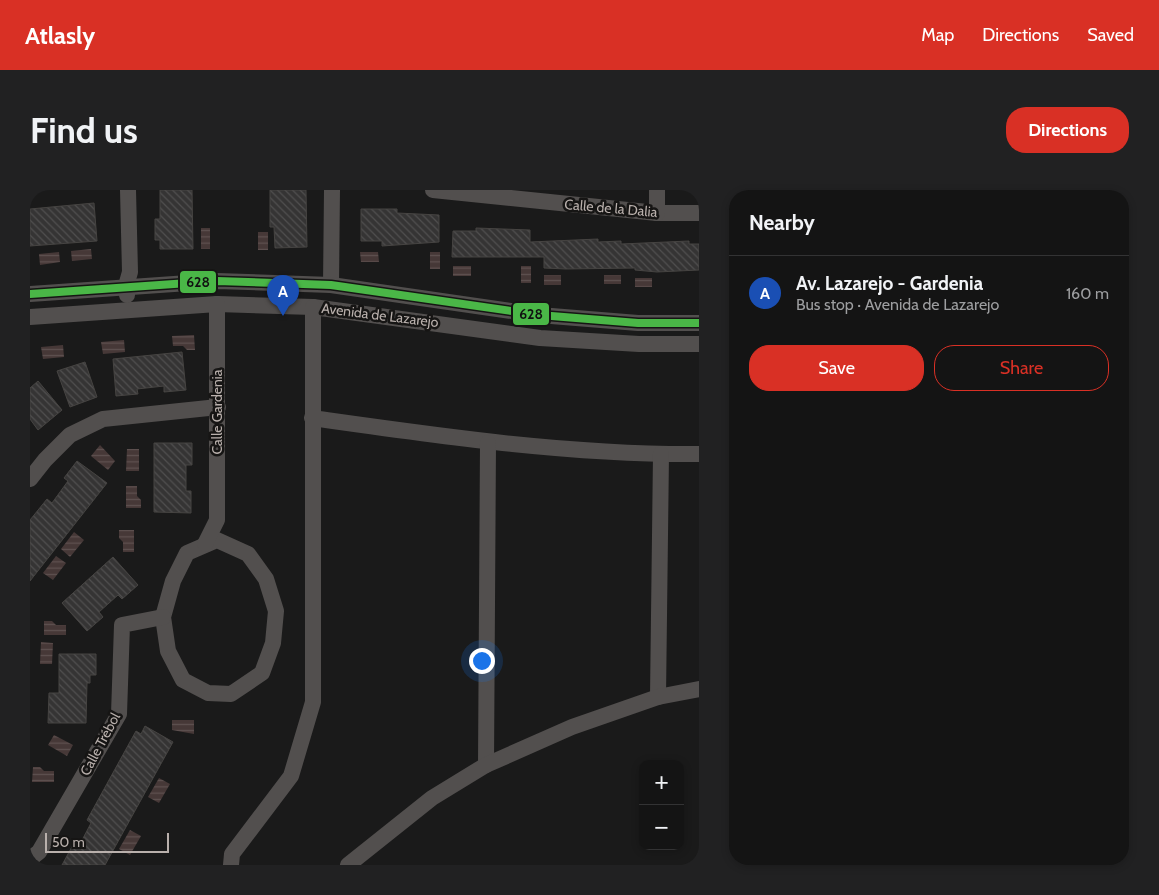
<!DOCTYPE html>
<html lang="en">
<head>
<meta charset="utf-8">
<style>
	body { margin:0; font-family:Cabin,sans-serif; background:#212122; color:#f1f3f6 }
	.controls { position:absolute; right:15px; bottom:15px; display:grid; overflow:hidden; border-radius:10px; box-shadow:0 2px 8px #0003 }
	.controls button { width:45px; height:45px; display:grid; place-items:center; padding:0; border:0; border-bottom:1px solid #333334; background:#141414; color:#f1f3f6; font:25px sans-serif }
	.scale { position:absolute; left:15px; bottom:12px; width:124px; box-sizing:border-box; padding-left:5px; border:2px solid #b9b0ac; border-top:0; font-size:14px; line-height:18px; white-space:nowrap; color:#b9b0ac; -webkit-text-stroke:4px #161514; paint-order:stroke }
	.you { position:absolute; left:451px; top:470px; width:18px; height:18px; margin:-12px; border:4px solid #fff; border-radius:50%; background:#1a73e8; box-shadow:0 0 0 8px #1a73e833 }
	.badge { display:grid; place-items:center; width:32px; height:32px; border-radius:50%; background:#d93025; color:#fff; font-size:16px; font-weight:700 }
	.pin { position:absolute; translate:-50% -41px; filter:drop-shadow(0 1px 2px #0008) }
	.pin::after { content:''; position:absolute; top:26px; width:18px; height:15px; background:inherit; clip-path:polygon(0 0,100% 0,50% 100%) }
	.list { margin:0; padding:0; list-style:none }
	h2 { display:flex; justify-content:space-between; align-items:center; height:65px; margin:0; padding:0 20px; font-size:21px }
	h2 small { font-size:16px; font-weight:400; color:#9d9ea0 }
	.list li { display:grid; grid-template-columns:32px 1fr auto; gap:15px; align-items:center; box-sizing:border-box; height:75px; padding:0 20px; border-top:1px solid #333334 }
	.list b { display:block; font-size:19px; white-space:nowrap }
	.list p { margin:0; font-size:16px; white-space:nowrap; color:#9d9ea0 }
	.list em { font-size:16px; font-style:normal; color:#9d9ea0 }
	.actions { display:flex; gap:10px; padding:15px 20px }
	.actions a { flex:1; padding:11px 0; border:1px solid #d93025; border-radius:20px; text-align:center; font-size:18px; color:#d93025 }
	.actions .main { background:#d93025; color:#fff }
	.map { position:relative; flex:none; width:669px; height:675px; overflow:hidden; border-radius:20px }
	header { display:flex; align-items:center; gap:30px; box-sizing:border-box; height:70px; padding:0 25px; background:#d93025; color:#fff }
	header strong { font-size:24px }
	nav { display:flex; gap:28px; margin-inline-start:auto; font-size:18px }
	.intro { display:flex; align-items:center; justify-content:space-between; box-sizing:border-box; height:120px; padding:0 30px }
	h1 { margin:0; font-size:35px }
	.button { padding:12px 22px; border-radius:20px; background:#d93025; color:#fff; font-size:18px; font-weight:700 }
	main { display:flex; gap:30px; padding:0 30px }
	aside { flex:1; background:#141414; border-radius:20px; box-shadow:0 2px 8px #0003 }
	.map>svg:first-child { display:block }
	.water { fill:url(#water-rules) }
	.building { fill:url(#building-back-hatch); stroke:#464442 }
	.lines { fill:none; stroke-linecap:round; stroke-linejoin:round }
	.minor { stroke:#524f4e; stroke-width:16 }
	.bus-1-casing { stroke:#161514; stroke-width:11 }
	.bus-1 { stroke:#4ab747; stroke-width:8 }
	.labels { text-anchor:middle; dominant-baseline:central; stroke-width:5; stroke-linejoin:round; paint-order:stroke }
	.street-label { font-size:14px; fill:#b9b0ac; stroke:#161514 }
	.line-badge { stroke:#161514; stroke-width:2 }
	.pale-badge-label { font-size:14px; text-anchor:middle; font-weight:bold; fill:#111 }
</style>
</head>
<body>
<header>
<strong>Atlasly</strong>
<nav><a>Map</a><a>Directions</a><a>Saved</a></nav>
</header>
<div class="intro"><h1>Find us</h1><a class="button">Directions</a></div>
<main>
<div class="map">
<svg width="669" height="675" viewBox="0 0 669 675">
	<defs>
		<pattern id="water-rules" width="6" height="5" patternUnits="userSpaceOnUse" patternTransform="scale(1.25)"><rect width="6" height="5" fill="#463837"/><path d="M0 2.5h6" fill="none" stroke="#5f5251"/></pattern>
		<pattern id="building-back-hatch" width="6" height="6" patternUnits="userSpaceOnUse" patternTransform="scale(1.25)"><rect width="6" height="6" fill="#353434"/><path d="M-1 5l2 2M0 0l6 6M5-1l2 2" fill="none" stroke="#504f4f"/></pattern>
	</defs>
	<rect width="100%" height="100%" fill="#1a1a1a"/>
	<g class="water">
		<rect x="171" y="38" width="9" height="21"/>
		<rect x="228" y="42" width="10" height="18"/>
		<path d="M61 59 62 69 42 71 41 61Z"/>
		<path d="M29 62 30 72 10 75 9 64Z"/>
		<path d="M330 62H348L349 72H331Z"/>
		<rect x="400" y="62" width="10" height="17"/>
		<rect x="423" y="76" width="18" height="10"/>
		<rect x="491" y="76" width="10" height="17"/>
		<rect x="514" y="85" width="17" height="10"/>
		<rect x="574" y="85" width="17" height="9"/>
		<rect x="605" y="88" width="17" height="9"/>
		<path d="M164 145 165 160H157L153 156H143L142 146Z"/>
		<path d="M94 150 95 162 73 164 71 152Z"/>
		<path d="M33 155 34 167 13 169 11 157Z"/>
		<path d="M70 255 85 271 78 280 61 266Z"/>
		<path d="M97 259H109V281H96Z"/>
		<path d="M96 296H107V306L111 310V318H96Z"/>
		<path d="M89 340H104V362H93V352L89 348Z"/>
		<path d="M44 342 54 350 40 367 31 359Z"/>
		<path d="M26 366 36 373 23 390 13 383Z"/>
		<path d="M14 431H22L26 435H36V445H14Z"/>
		<path d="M11 452 23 453 22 474H10Z"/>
		<path d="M142 530H164V544L142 540Z"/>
		<path d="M24 545 43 555 37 566 18 555Z"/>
		<path d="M3 577H10L14 581H24V592H2Z"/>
		<path d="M129 588 140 594 129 613 118 607Z"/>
		<path d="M100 640 111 646 100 665 89 659Z"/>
	</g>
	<g class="building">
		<path d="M130 0H162L163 59H130V50H125V29H130Z"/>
		<path d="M240 0H276L277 57 245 58 244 37H240Z"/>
		<path d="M64 13 67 51 0 56V19Z"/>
		<path d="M331 19H367V23L409 25V52L352 56V51H331Z"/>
		<path d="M446 38 500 40V52L568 49V52L591 51V54L659 51V54H669V80L627 82 605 80V78L536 79 514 78V67H422L423 41H446Z"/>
		<path d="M152 162 156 200 134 202V196L107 199 108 204 86 206 83 169Z"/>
		<path d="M55 172 67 207 40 217 27 181Z"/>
		<path d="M8 191 32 220 8 240 0 229V198Z"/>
		<path d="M124 253H162V275H156V301H161V323L124 322Z"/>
		<path d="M47 271 77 293 0 391V330L17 309 22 313 38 291 34 288Z"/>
		<path d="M83 367 108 395 92 409 88 405 69 422 73 427 57 441 32 413Z"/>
		<path d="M29 464H66V485H60V493H57L56 533H18L19 503H29Z"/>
		<path d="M115 536 143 552 75 675H32L44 653 49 656 61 633 57 630 106 541 111 544Z"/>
	</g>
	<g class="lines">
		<g class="minor">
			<path d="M403 0 627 23H669"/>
			<path d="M627 0V23"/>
			<path d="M301 95 302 0"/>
			<path d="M0 104 187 91 301 95 509 125 608 133H669"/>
			<path d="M97 105 96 96 100 82 98 0"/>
			<path d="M0 127 187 114 283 117 510 148 609 154H669"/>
			<path d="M282 228C410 246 539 265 669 264"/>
			<path d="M0 289 15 270 40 245 73 229 188 217"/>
			<path d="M187 350 218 364 236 389 246 421 243 453 232 483 201 504 178 503 153 490 138 461 133 427 143 391 157 363Z"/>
			<path d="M175 354 187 330V114"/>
			<path d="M628 507 631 264"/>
			<path d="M456 575 458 253"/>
			<path d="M0 669 9 662 89 524 92 435 133 427"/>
			<path d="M201 675 202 664 261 586 283 512V117"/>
			<path d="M318 675 402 608 456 575 542 537 628 507 669 499"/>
		</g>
		<g class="bus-1-casing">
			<path id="bus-1" d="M0 104 187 91 301 95 509 125 608 133H669"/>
		</g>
		<use href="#bus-1" class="bus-1"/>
	</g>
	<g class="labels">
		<g class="street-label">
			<text transform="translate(581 18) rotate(5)">Calle de la Dalia</text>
			<text transform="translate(350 125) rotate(7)">Avenida de Lazarejo</text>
			<text transform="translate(187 222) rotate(-90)">Calle Gardenia</text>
			<text transform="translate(70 554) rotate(-62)">Calle Trébol</text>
		</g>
	</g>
	<g class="line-badge">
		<rect x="149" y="80" width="38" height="24" rx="5" fill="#4ab747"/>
		<rect x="482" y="112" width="38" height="24" rx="5" fill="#4ab747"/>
	</g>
	<g class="pale-badge-label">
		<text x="168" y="97">628</text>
		<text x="501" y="129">628</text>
	</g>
</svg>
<div class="controls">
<button>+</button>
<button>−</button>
</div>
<div class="scale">50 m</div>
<div class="you"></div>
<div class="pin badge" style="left:253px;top:126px;background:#1a4fb4">A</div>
</div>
<aside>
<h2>Nearby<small></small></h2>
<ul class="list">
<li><span class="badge" style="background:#1a4fb4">A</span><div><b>Av. Lazarejo - Gardenia</b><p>Bus stop · Avenida de Lazarejo</p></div><em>160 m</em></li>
</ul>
<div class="actions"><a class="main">Save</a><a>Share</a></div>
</aside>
</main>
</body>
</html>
